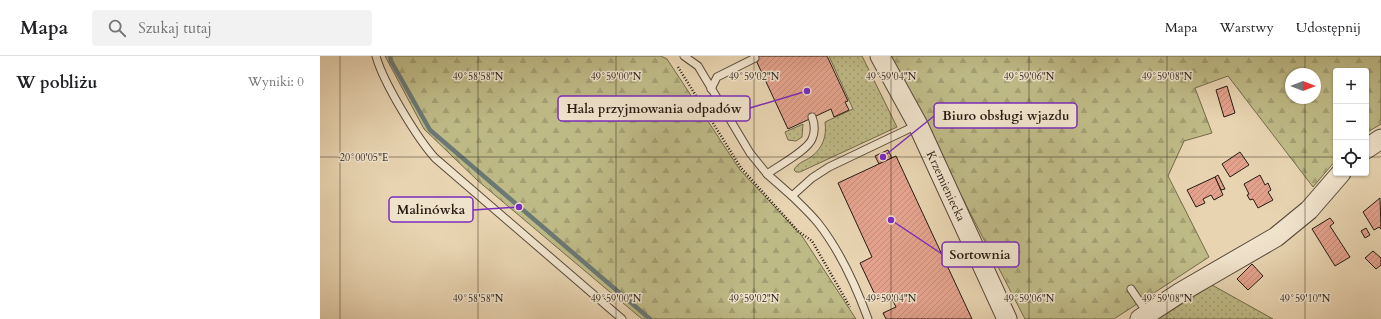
<!DOCTYPE html>
<html lang="pl">
<head>
<meta charset="utf-8">
<style>
	body { margin:0; font-family:Cardo,serif; background:#f2f2f2; color:#202124 }
	.controls { position:absolute; right:12px; top:12px; display:grid; overflow:hidden; border-radius:4px; box-shadow:0 1px 3px #0004 }
	.controls button { width:36px; height:36px; display:grid; place-items:center; padding:0; border:0; border-bottom:1px solid #e0e0e0; background:#fff; color:#202124; font:20px sans-serif }
	.compass { position:absolute; left:965px; top:12px; width:36px; height:36px; border-radius:50%; background:#fff; box-shadow:0 1px 3px #0004; rotate:90deg }
	.list { margin:0; padding:0; list-style:none }
	h2 { display:flex; justify-content:space-between; align-items:center; height:52px; margin:0; padding:0 16px; font-size:17px }
	h2 small { font-size:13px; font-weight:400; color:#757577 }
	.icon { flex:none; width:22px; height:22px; fill:none; stroke:currentColor; stroke-width:2; stroke-linecap:round; stroke-linejoin:round }
	.map { position:relative; flex:none; width:1061px; height:263px; overflow:hidden }
	header { display:flex; align-items:center; gap:24px; box-sizing:border-box; height:56px; padding:0 20px; background:#fff; border-bottom:1px solid #e0e0e0 }
	header strong { font-size:19px }
	nav { display:flex; gap:22px; margin-inline-start:auto; font-size:14px }
	.search { width:280px; height:36px; background:#f2f2f2; display:flex; align-items:center; gap:10px; box-sizing:border-box; padding:0 14px; border-radius:4px; color:#757577; font-size:15px }
	main { display:flex }
	aside { flex:1; background:#fff }
	.map>svg:first-child { display:block }
	.grass { fill:url(#grass-dots); stroke:#726a4c }
	.forest { fill:url(#forest-firs); stroke:#726a4c; fill-rule:evenodd }
	.lines { fill:none; stroke-linecap:round; stroke-linejoin:round }
	.stream { stroke:#6b7874; stroke-width:4.5 }
	.building { fill:url(#building-hatch); stroke:#251b12 }
	.service-casing { stroke:#56493a; stroke-width:9 }
	.tertiary-casing { stroke:#56493a; stroke-width:21 }
	.path { stroke:#251b12; stroke-width:2.5; stroke-dasharray:1 2; stroke-linecap:butt }
	.service { stroke:#f0e3cc; stroke-width:7 }
	.tertiary { stroke:#f0e3cc; stroke-width:19 }
	.ticks { fill:none; stroke:#251b12; stroke-width:1; stroke-opacity:0.45 }
	.labels { text-anchor:middle; dominant-baseline:central; stroke-width:3; stroke-linejoin:round; paint-order:stroke }
	.street-label { font-size:12px; fill:#251b12; stroke:#f0e3cc }
	.ticks-label { font-size:10px; text-anchor:middle; fill:#251b12; stroke:#f0e3cc; stroke-width:3; stroke-linejoin:round; paint-order:stroke }
	.leader { fill:none; stroke:#7b2cbf; stroke-width:1.5 }
	.callout-dot { fill:#7b2cbf; stroke:#f0e3cc; stroke-width:1.5 }
	.callout { fill:#f0e3cc; stroke:#7b2cbf; stroke-width:1.5 }
	.callout-label { font-size:13px; text-anchor:middle; font-weight:bold; fill:#251b12 }
</style>
</head>
<body>
<header>
<strong>Mapa</strong>
<div class="search"><svg class="icon" aria-label="search" viewBox="0 0 24 24"><circle cx="10" cy="10" r="6"/><path d="M15 15l6 6"/></svg>Szukaj tutaj</div>
<nav><a>Mapa</a><a>Warstwy</a><a>Udostępnij</a></nav>
</header>
<main>
<aside>
<h2>W pobliżu<small>Wyniki: 0</small></h2>
<ul class="list">
</ul>
</aside>
<div class="map">
<svg width="1061" height="263" viewBox="0 0 1061 263">
	<defs>
		<pattern id="grass-dots" width="8" height="8" patternUnits="userSpaceOnUse"><rect width="8" height="8" fill="#beba86"/><path d="M2 2h.1M6 6h.1" fill="none" stroke="#a39f73" stroke-width="1.8" stroke-linecap="round"/></pattern>
		<pattern id="forest-firs" width="22" height="20" patternUnits="userSpaceOnUse"><rect width="22" height="20" fill="#beba86"/><path d="M5 1l3.5 6h-7zM16 11l3.5 6h-7z" fill="#a39f73"/></pattern>
		<pattern id="building-hatch" width="6" height="6" patternUnits="userSpaceOnUse"><rect width="6" height="6" fill="#e4a28d"/><path d="M-1 1l2-2M0 6l6-6M5 7l2-2" fill="none" stroke="#c38b79"/></pattern>
	</defs>
	<rect width="100%" height="100%" fill="#e8d4b1"/>
	<filter id="stains"><feTurbulence type="fractalNoise" baseFrequency=".005" numOctaves="4"/><feColorMatrix values="0 0 0 0 .2 0 0 0 0 .09 0 0 0 0 .02 0 0 0 .5 -.17"/></filter>
	<radialGradient id="worn" r=".72"><stop offset=".6" stop-color="#630" stop-opacity="0"/><stop offset="1" stop-color="#630" stop-opacity=".3"/></radialGradient>
	<g class="grass">
		<path d="M509 0H542L577 71 480 116H476L474 114C477 107 485 105 491 101 503 92 507 80 505 66L533 53Z"/>
		<path d="M483 68 482 81 476 85 468 84 465 76Z"/>
		<path d="M892 229 953 263H838Z"/>
	</g>
	<g class="forest">
		<path d="M65 0H341L347 3 420 114 482 180 536 263H322L157 124 104 73Z"/>
		<path d="M569 0H1061V68L1046 77V15H1016V104L993 131 908 20 875 32 892 77 864 85 848 120 889 201 794 263H705ZM971 18H995V42H971Z"/>
	</g>
	<g class="lines">
		<path class="stream" d="M70 0 71 5 110 74 330 263"/>
	</g>
	<g class="building">
		<path d="M434 0H507L528 45 525 46 529 54 514 61 511 53 468 73Z"/>
		<path d="M907 30 915 57 904 61 896 34Z"/>
		<path d="M568 94 572 102 559 108 555 100Z"/>
		<path d="M920 96 929 109 910 121 902 108Z"/>
		<path d="M576 100 652 263H566L563 257 576 251 569 237 557 243 540 207 552 201 518 127Z"/>
		<path d="M898 119 905 133 901 134 895 121Z"/>
		<path d="M940 119 945 129 948 127 951 134 948 136 953 144 938 152 933 143 930 144 927 139 929 138 924 128Z"/>
		<path d="M895 121 903 139 894 144 891 139 883 143 885 147 876 151 867 134Z"/>
		<path d="M1060 142 1061 173 1059 171 1054 174 1043 156Z"/>
		<path d="M1010 162 1014 167 1010 170 1030 201 1015 210 992 173Z"/>
		<path d="M1046 172 1050 179 1045 182 1041 175Z"/>
		<path d="M1053 195 1061 202V209L1056 213 1045 202Z"/>
		<path d="M932 208 943 220 928 234 917 223Z"/>
	</g>
	<g class="lines">
		<g class="service-casing">
			<g id="service">
				<path d="M56 0C63 26 97 82 115 102L302 263"/>
				<path d="M364 0 378 10 430 97 447 118 472 140 492 122 509 111 597 69"/>
				<path d="M391 33 397 21 435 2"/>
				<path d="M447 118C458 110 487 95 492 83 495 77 495 68 492 61"/>
				<path d="M472 140C481 149 490 157 498 167 520 195 536 230 548 263"/>
				<path d="M811 233 828 258"/>
			</g>
		</g>
		<g class="tertiary-casing">
			<g id="tertiary">
				<path d="M560 0 598 69 687 263"/>
				<path d="M1046 93 1061 83"/>
				<path d="M820 263 861 236 956 181 989 154 1021 117"/>
			</g>
		</g>
		<path class="path" d="M358 11 421 112 478 175 492 185 530 251"/>
		<use href="#service" class="service"/>
		<use href="#tertiary" class="tertiary"/>
	</g>
	<path class="ticks" d="M20 0V263M158 0V263M296 0V263M434 0V263M571 0V263M709 0V263M847 0V263M985 0V18M985 42V263M0 101H1016M1046 101H1061"/>
	<g class="labels">
		<g class="street-label">
			<text transform="translate(626 130) rotate(65)">Krzemieniecka</text>
		</g>
	</g>
	<g class="ticks-label">
		<text x="158" y="24">49°58'58"N</text>
		<text x="296" y="24">49°59'00"N</text>
		<text x="434" y="24">49°59'02"N</text>
		<text x="571" y="24">49°59'04"N</text>
		<text x="709" y="24">49°59'06"N</text>
		<text x="847" y="24">49°59'08"N</text>
		<text x="44" y="105">20°00'05"E</text>
		<text x="158" y="246">49°58'58"N</text>
		<text x="296" y="246">49°59'00"N</text>
		<text x="434" y="246">49°59'02"N</text>
		<text x="571" y="246">49°59'04"N</text>
		<text x="709" y="246">49°59'06"N</text>
		<text x="847" y="246">49°59'08"N</text>
		<text x="985" y="246">49°59'10"N</text>
	</g>
	<path class="leader" d="M487 35L430 52M563 101L614 60M199 151L153 154M571 164L622 198"/>
	<g class="callout-dot">
		<circle cx="487" cy="35" r="4"/>
		<circle cx="563" cy="101" r="4"/>
		<circle cx="199" cy="151" r="4"/>
		<circle cx="571" cy="164" r="4"/>
	</g>
	<g class="callout">
		<rect x="238" y="40" width="192" height="25" rx="4"/>
		<rect x="614" y="47" width="143" height="25" rx="4"/>
		<rect x="69" y="141" width="84" height="25" rx="4"/>
		<rect x="622" y="186" width="77" height="25" rx="4"/>
	</g>
	<g class="callout-label">
		<text x="334" y="57">Hala przyjmowania odpadów</text>
		<text x="686" y="64">Biuro obsługi wjazdu</text>
		<text x="111" y="158">Malinówka</text>
		<text x="660" y="203">Sortownia</text>
	</g>
	<rect width="100%" height="100%" filter="url(#stains)"/>
	<rect width="100%" height="100%" fill="url(#worn)"/>
</svg>
<div class="controls">
<button>+</button>
<button>−</button>
<button><svg class="icon" aria-label="locate" viewBox="0 0 24 24"><circle cx="12" cy="12" r="6"/><path d="M12 2v4M12 18v4M2 12h4M18 12h4"/></svg></button>
</div>
<svg class="compass" viewBox="-18 -18 36 36"><path d="M0-13l5 13h-10z" fill="#e53935"/><path d="M0 13l5-13h-10z" fill="#757577"/></svg>
</div>
</main>
</body>
</html>
